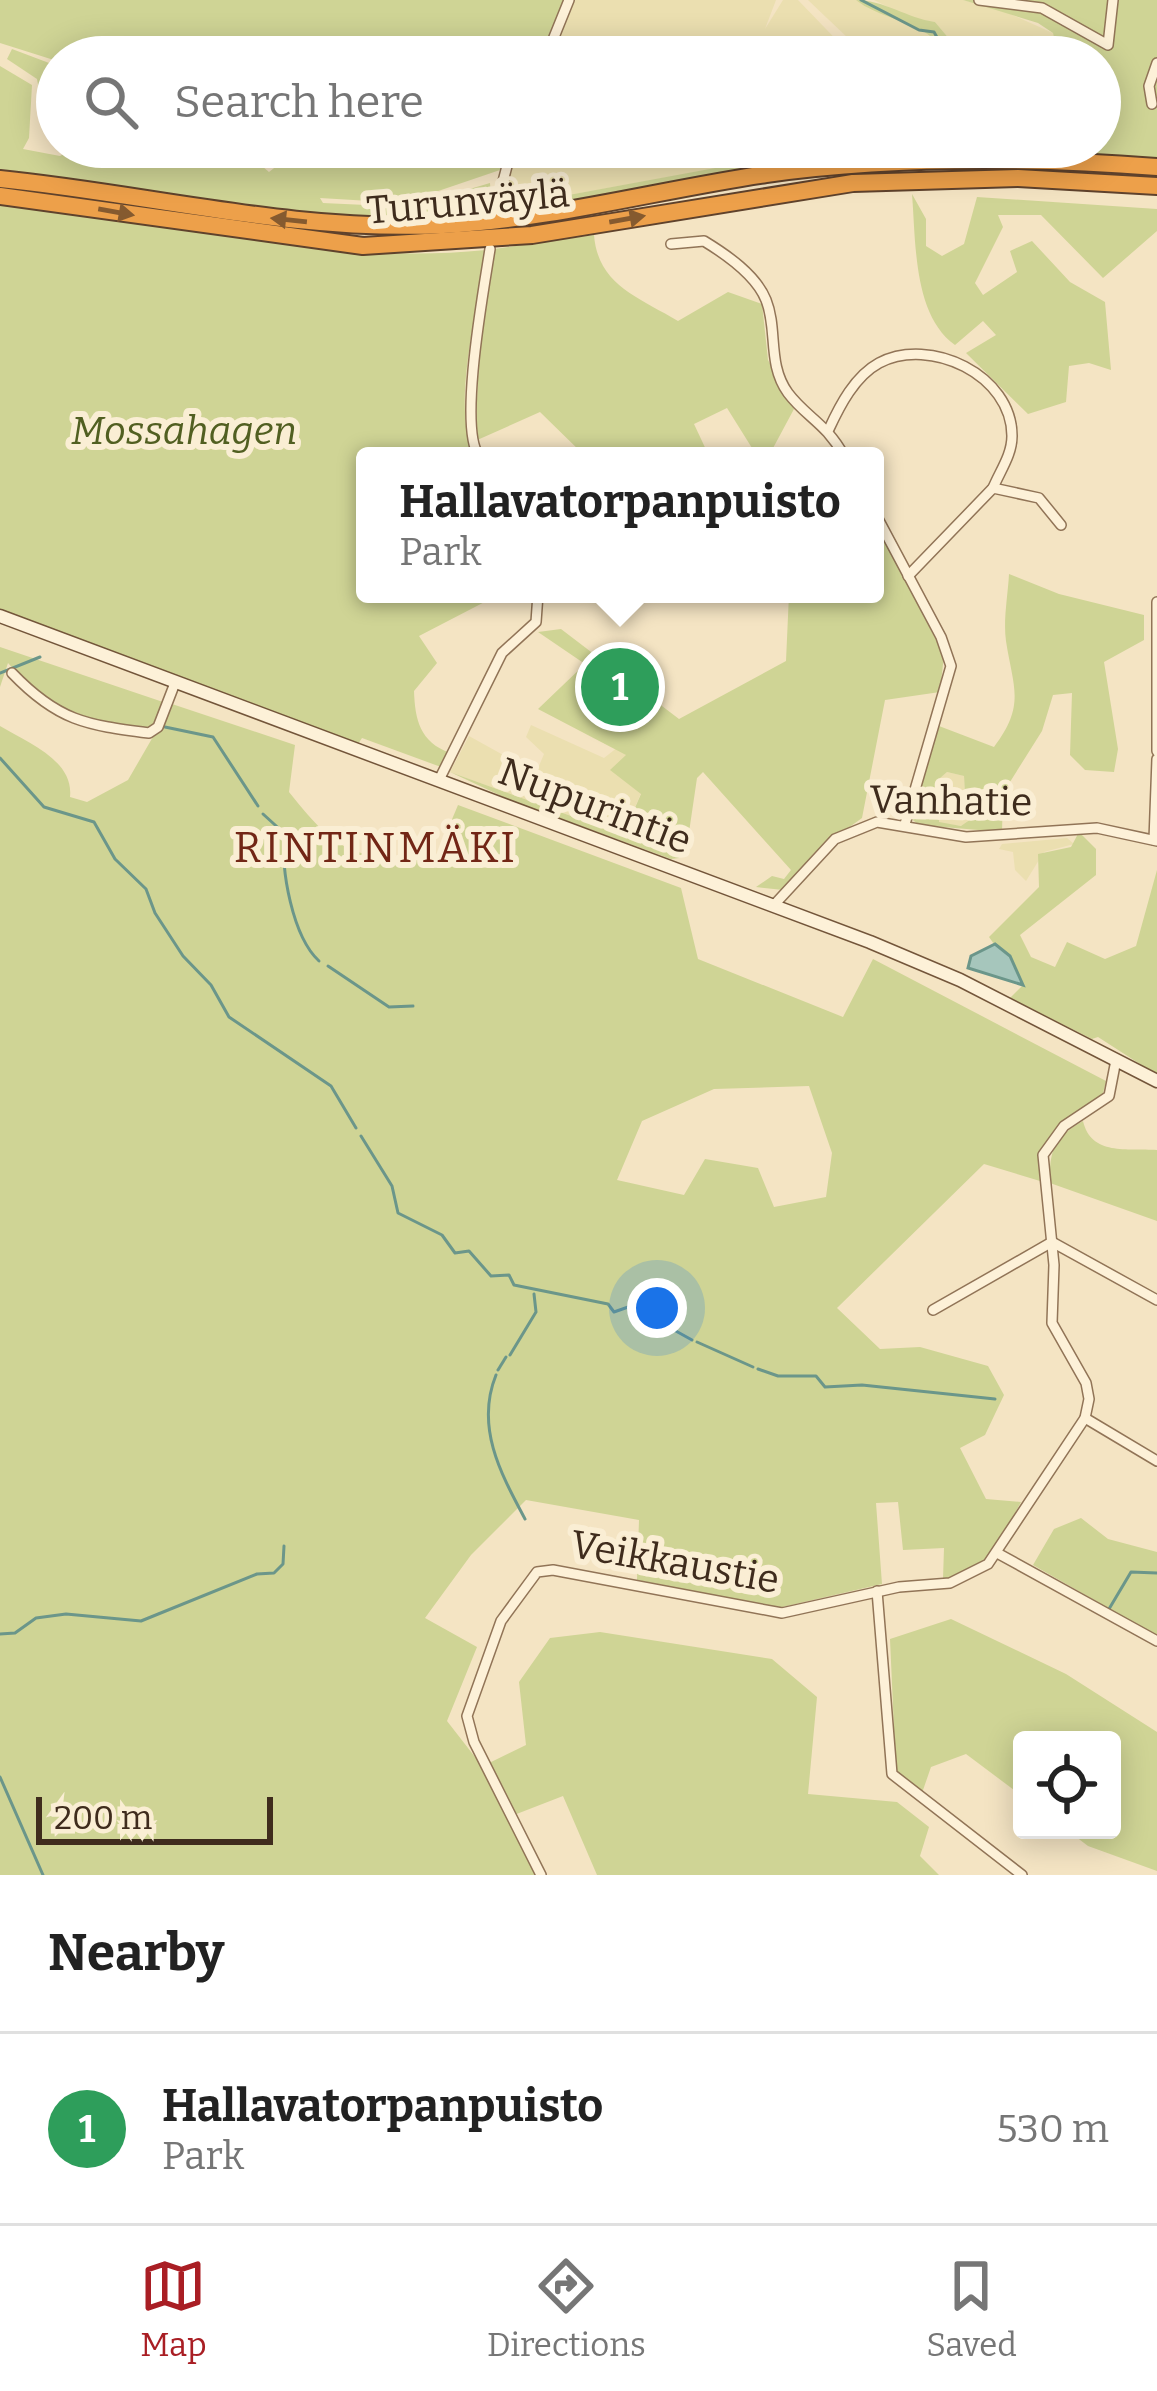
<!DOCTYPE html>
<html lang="en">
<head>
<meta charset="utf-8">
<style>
	body { margin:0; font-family:Bitter,serif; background:#f6f6f6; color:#222 }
	.controls { position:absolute; right:36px; bottom:36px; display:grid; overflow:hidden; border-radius:12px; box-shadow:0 6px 30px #0003 }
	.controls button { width:108px; height:108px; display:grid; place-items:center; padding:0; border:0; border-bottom:3px solid #e0e0e0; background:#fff; color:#222; font:60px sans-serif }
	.scale { position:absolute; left:36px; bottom:30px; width:237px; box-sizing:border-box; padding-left:12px; border:6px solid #3f2c1d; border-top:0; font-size:33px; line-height:42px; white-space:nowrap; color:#3f2c1d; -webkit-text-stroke:9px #faeed4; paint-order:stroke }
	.you { position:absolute; left:657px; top:1308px; width:42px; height:42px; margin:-30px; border:9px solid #fff; border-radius:50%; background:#1a73e8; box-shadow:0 0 0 18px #1a73e833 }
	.badge { display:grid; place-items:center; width:78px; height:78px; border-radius:50%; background:#a91e24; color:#fff; font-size:39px; font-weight:700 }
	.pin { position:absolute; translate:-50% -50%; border:6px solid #fff; box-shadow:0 3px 12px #0006 }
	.popup { position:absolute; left:356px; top:447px; width:528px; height:156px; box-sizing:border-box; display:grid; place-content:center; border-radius:12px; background:#fff; filter:drop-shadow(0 3px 9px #0005); font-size:39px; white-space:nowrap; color:#767676 }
	.popup b { font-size:45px; color:#222 }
	.popup::after { content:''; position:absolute; left:50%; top:100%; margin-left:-24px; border:24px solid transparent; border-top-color:#fff }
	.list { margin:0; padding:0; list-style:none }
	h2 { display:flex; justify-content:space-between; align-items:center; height:156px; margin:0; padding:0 48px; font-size:51px }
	h2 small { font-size:39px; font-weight:400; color:#767676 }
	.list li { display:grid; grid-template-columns:78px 1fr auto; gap:36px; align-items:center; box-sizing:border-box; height:192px; padding:0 48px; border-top:3px solid #e0e0e0 }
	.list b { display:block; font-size:45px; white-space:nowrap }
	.list p { margin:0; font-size:39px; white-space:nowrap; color:#767676 }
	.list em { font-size:39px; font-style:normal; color:#767676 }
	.icon { flex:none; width:66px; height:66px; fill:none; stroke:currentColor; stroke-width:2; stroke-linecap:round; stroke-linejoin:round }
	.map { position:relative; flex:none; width:1157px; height:1875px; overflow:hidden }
	.search { position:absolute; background:#fff; box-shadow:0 6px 30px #0003; left:36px; right:36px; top:36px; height:132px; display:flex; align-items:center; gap:30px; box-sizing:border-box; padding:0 42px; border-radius:66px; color:#767676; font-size:45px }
	.sheet { height:348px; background:#fff }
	nav { display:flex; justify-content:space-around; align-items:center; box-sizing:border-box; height:168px; border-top:3px solid #e0e0e0; background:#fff; font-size:33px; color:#767676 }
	nav a { display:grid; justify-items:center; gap:6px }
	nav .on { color:#a91e24 }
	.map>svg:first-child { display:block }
	.farmland { fill:#ebdfb0 }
	.green { fill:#cfd495; fill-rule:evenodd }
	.water { fill:#a6c6bc; stroke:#6b968a; stroke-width:3 }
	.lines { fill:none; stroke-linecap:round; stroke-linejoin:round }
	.stream { stroke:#6b968a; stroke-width:3 }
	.minor-casing { stroke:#917457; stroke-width:12 }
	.secondary-casing { stroke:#73553a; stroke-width:15 }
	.motorway-casing { stroke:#5f422c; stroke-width:20 }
	.minor { stroke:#fdf1d8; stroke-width:9 }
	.secondary { stroke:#fdf1d8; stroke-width:12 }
	.motorway { stroke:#eda04a; stroke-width:16 }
	.oneway { fill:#855a2f }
	.labels { text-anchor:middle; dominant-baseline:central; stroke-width:12; stroke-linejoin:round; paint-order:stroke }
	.street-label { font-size:39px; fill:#3f2c1d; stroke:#faeed4 }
	.park-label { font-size:39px; font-style:italic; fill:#515f21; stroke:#faeed4 }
	.neighbourhood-label { font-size:42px; letter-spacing:3px; fill:#722616; stroke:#faeed4 }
</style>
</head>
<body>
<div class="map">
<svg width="1157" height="1875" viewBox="0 0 1157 1875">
	<rect width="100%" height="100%" fill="#f4e4c3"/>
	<g class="farmland">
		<path d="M572 0H776L765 29 783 0H798L853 57H550Z"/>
		<path d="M808 0H856L925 31 940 42 945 57H868Z"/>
		<path d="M874 0H963L1006 12 1053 33 1061 48 1059 57 962 54 935 22 912 19Z"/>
		<path d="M516 147H835L536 201 501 202Z"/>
		<path d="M531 725 604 758 618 747 627 756 611 770 641 793 623 835 450 772 469 736 536 773 544 754 526 737Z"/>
		<path d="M947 772 964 776 965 793 974 804 972 821 962 826 939 823V779Z"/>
		<path d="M1067 838 1074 844 1044 852 1026 881 1015 870 1013 852 999 849 1002 844Z"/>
	</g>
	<g class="green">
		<path d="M0 0H566L544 57 57 61 0 43Z"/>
		<path d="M856 0C884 0 907 18 935 22L962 54 1001 57H945C934 21 883 22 856 0Z"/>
		<path d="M963 0H1157V161C1068 155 979 148 890 154 759 162 628 191 499 213L501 202 536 201 830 147H1100V57H1059L1053 33 1038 23Z"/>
		<path d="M12 49 57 66V86L42 84 39 90 37 79 7 59Z"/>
		<path d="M0 66 32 85 29 138 23 149 60 156 77 147H220L226 152 257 147 249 155 269 172 301 147H509L500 170 403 203 320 198 323 203 409 207 490 183 492 214 481 216 383 220 277 211 0 169Z"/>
		<path d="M912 194 926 219V246L942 256 964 244 977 197 1157 209V231L1103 278 1041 215H998L1003 227 975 283 983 295 1017 272 1010 251 1032 241 1070 282 1105 302 1111 370 1089 363 1069 366 1066 402 1028 414 966 353 996 335 983 321 955 345C913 315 916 242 912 194Z"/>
		<path d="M0 203C163 218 321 267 486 250 480 304 449 407 475 456H365V594H500L419 636 437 663 414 691C415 720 420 742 450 753L441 767 362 738 358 744 0 611Z"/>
		<path d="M594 235C598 285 638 297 678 321L728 292 762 304 768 360 794 409 772 450 779 456H757L727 408 694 424 709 456H585L540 412 475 441 480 339 494 249Z"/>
		<path d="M875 523 944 655 940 692 885 700 862 818 815 852 783 890 756 887 772 876 784 879 791 870 703 772 697 778 688 839 679 858 671 859 510 800 450 772 623 835 641 794 610 770 626 755 538 709 585 664 538 632 561 629 679 719 786 661 789 594H875Z"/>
		<path d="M1009 574 1059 594 1144 615V640L1104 662 1118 749 1114 772 1085 770 1070 755 1072 693 1053 695 1042 731 1003 793 1002 832 919 825 909 817 939 726 994 747C1026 705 1013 687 1006 641 1003 620 1008 595 1009 574ZM947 772 964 776 965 794 974 803V817L961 826 939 822V779Z"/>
		<path d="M0 647 163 702 151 728C78 720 59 720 8 663L0 687Z"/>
		<path d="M172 704 295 745 289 792C342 859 354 856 435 860L458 805 681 888 698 959 843 1017 873 959 1106 1081 1102 1097C1068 1124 1035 1132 1040 1181L984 1164 837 1308 880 1349 920 1347 988 1366 1004 1395 985 1435 960 1448 986 1499 1021 1502C1001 1538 989 1573 943 1579L944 1548 903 1550 898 1502 876 1503 882 1584 778 1608 637 1580 639 1520 526 1500 471 1555 425 1618 477 1647 447 1721 482 1766 538 1875H0V726C28 743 74 760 70 797L87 802 128 780ZM809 1086 832 1153 826 1197 774 1207 758 1168 705 1159 684 1195 617 1180 642 1121 714 1089Z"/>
		<path d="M1079 832 1096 849V875L1020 935 1031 957 1055 967 1067 942 1105 959 1136 946 1157 870V1075L1098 1037 1092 1039 1010 998 1023 985 989 937 1039 887 1038 854 1071 847Z"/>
		<path d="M1083 1121C1091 1156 1127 1148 1157 1150V1221L1050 1183C1049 1151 1054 1137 1083 1121Z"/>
		<path d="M1081 1518 1108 1539 1157 1552V1636L1033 1565 1054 1529Z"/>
		<path d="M951 1619 1066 1674 1157 1732V1871L1088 1846 1067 1830H1112V1740H1022V1796L966 1754 931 1767 922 1793 896 1774 890 1639Z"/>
		<path d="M600 1632 772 1659 817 1697 808 1794 897 1802 929 1827 920 1856 939 1875H597L563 1796 514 1815 487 1764 526 1745 519 1682 550 1638Z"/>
	</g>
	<path class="water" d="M995 944 1010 956 1023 985 968 968 971 956Z"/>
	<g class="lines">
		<g class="stream">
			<path d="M861 0 919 30 934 32 948 57"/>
			<path d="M0 673 40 657"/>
			<path d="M165 727 213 737 258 806"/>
			<path d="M0 758 44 807 94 822 115 859 146 889 155 913 183 956 211 985 229 1017 331 1086 356 1128"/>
			<path d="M263 814 285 834C280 870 293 937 319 961"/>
			<path d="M328 966 389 1007 413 1006"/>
			<path d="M361 1136 392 1186 398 1213 442 1235 455 1253 469 1251 491 1276 509 1275 514 1285 608 1304 614 1312 631 1306 692 1340"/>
			<path d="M697 1342 753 1367"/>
			<path d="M510 1355 536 1312 534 1294"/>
			<path d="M758 1369 778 1376H816L825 1387 862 1385 995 1399"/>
			<path d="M498 1370 506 1357"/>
			<path d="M496 1375C475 1427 501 1474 525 1519"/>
			<path d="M1109 1609 1131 1572 1157 1573"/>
			<path d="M0 1634 15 1633 36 1618 66 1614 141 1621 257 1574 274 1573 283 1564 284 1546"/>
			<path d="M0 1777 43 1875"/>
		</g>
		<g class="minor-casing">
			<g id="minor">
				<path d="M979 0 1042 8 1108 45 1113 0"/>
				<path d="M546 57 569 0"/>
				<path d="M1152 104 1149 86 1157 63"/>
				<path d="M495 212 512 147"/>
				<path d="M671 244 704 241C727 255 756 275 766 300 778 330 767 364 788 393 806 417 826 423 844 456"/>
				<path d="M829 429C840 405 855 376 879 363 930 336 1012 375 1012 436 1012 455 1000 471 993 488"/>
				<path d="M479 456C458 428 484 288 490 249"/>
				<path d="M875 513 941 637 951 666 905 824"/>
				<path d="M908 576 993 488 1039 498 1061 525"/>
				<path d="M1157 602V751"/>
				<path d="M12 673C58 721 86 725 149 733L158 727 175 683"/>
				<path d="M439 780 502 653 536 622 538 594"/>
				<path d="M1154 840 1157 759"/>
				<path d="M774 905 835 839 877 822 966 837 1097 828 1157 841"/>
				<path d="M933 1310 1052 1242 1157 1300"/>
				<path d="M1085 1418 1157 1461"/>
				<path d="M999 1554 1157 1641"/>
				<path d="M877 1591 892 1774 1022 1875"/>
				<path d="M541 1875 474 1742 467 1716 501 1621 537 1572 553 1570 782 1613 899 1587 950 1583 988 1564 1085 1418 1089 1399 1086 1383 1052 1323 1054 1265 1043 1155 1064 1126 1109 1096 1116 1060"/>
			</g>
		</g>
		<g class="secondary-casing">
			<path id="secondary" d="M0 616 870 942 960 980 1157 1081"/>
		</g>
		<g class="motorway-casing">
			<g id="motorway">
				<path d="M0 179C149 194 292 232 443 225 552 219 658 190 766 174 896 156 1027 157 1157 167"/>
				<path d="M0 196 363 246 532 235 853 183 1018 178 1157 186"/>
			</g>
		</g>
		<use href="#minor" class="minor"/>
		<use href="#secondary" class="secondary"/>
		<use href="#motorway" class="motorway"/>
	</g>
	<defs><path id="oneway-solid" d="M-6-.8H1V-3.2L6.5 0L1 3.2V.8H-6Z" transform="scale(3)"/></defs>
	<g class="oneway">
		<use href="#oneway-solid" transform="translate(116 212) rotate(10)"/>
		<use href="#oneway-solid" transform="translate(627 219) rotate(-10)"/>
		<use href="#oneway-solid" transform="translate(289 220) rotate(-174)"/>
	</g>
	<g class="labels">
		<g class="street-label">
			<text transform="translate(468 202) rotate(-5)">Turunväylä</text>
			<text transform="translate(951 801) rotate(1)">Vanhatie</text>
			<text transform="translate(595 806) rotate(21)">Nupurintie</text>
			<text transform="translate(675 1562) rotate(10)">Veikkaustie</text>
		</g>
		<g class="park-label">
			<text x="184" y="431">Mossahagen</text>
		</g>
		<g class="neighbourhood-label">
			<text x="376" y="848">RINTINMÄKI</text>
		</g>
	</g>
</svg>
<div class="controls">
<button><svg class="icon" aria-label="locate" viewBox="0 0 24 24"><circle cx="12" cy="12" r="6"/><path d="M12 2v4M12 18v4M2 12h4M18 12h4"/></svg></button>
</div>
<div class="scale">200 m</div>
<div class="you"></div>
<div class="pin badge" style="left:620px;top:687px;background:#2e9e5b">1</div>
<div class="popup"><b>Hallavatorpanpuisto</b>Park</div>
<div class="search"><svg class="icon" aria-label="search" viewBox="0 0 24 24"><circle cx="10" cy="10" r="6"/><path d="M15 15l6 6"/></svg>Search here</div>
</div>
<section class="sheet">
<h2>Nearby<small></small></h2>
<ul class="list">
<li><span class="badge" style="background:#2e9e5b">1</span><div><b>Hallavatorpanpuisto</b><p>Park</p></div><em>530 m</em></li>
</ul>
</section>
<nav>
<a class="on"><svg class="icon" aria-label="map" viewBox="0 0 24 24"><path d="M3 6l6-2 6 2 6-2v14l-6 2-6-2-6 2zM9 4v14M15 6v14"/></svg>Map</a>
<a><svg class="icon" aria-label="directions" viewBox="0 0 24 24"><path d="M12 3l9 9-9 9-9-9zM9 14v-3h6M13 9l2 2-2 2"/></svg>Directions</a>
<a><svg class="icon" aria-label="saved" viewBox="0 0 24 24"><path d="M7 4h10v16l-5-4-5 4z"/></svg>Saved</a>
</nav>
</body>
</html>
